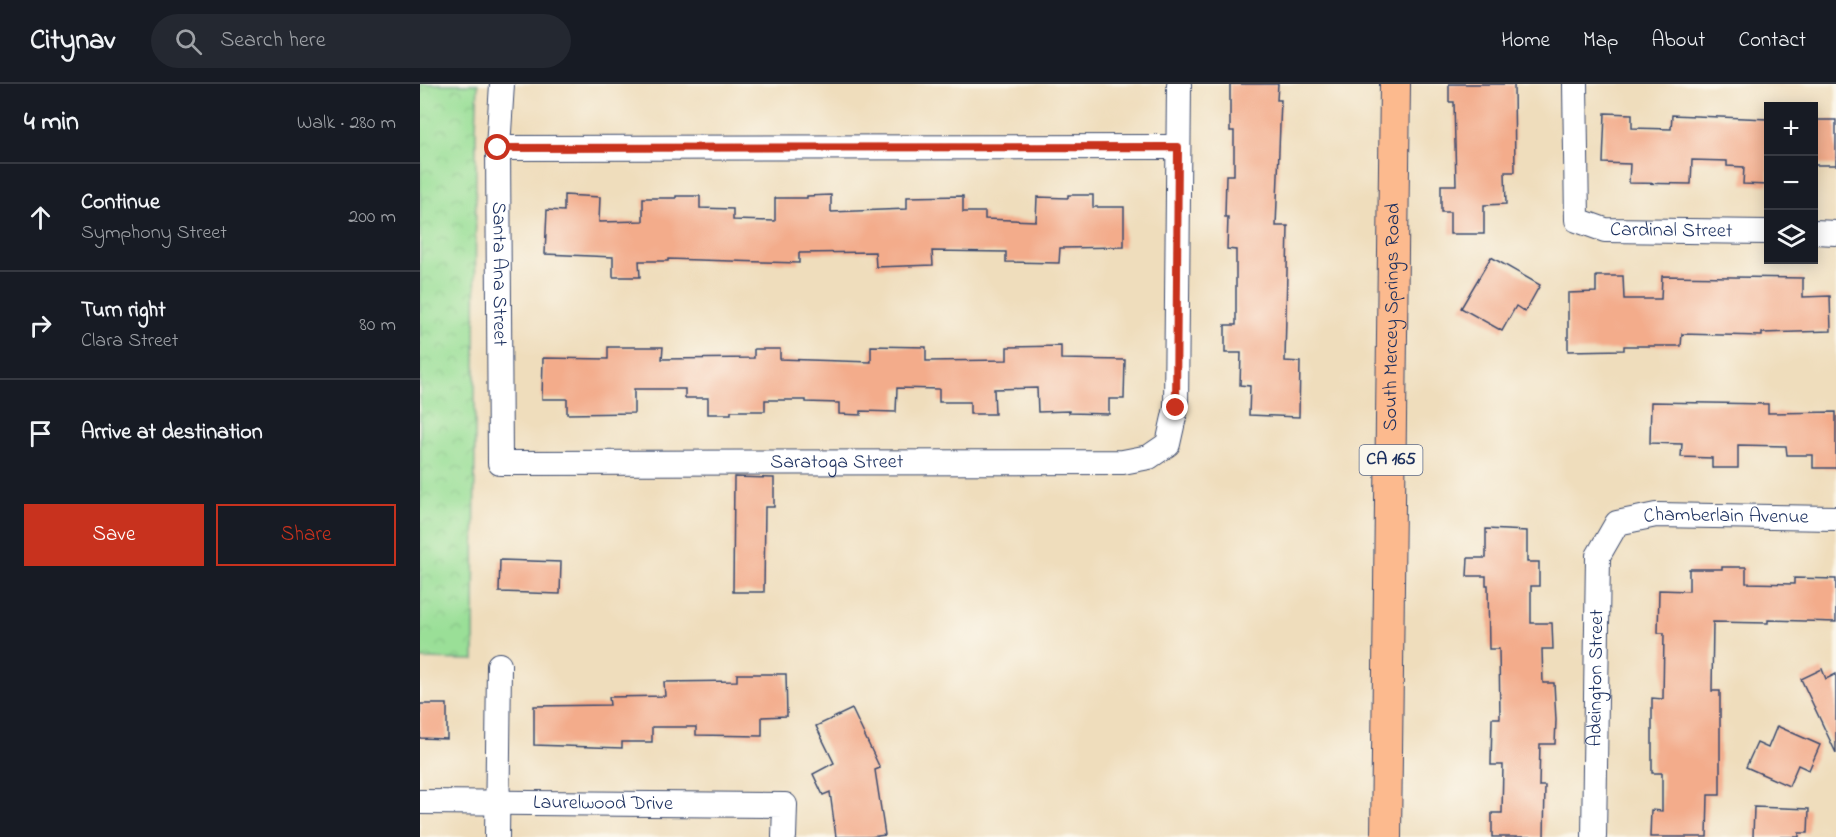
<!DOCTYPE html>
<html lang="en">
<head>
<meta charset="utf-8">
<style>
	body { margin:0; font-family:"Indie Flower",sans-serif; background:#242831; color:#f1f3f6 }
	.controls { position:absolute; right:18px; top:18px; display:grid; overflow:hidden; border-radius:0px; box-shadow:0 3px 15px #0003 }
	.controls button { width:54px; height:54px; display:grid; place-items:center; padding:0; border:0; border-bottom:2px solid #363941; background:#171b24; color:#f1f3f6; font:30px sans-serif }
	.stop { position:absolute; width:18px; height:18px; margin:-14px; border:4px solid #c8321e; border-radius:50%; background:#fff }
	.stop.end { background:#c8321e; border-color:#fff; box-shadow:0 2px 6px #0008 }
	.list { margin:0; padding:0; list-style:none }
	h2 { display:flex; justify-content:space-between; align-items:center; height:78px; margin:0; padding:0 24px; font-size:26px }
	h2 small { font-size:20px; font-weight:400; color:#9ea1a6 }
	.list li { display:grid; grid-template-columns:39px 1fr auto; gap:18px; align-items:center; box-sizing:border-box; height:108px; padding:0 24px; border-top:2px solid #363941 }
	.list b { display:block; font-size:22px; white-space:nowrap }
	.list p { margin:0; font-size:20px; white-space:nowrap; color:#9ea1a6 }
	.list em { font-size:20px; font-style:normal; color:#9ea1a6 }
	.actions { display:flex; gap:12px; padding:18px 24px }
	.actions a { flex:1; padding:14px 0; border:2px solid #c8321e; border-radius:0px; text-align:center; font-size:21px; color:#c8321e }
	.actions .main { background:#c8321e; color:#fff }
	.icon { flex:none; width:33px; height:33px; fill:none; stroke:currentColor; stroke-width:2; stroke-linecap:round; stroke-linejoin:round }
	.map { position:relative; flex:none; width:1416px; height:753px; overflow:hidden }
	header { display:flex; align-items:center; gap:36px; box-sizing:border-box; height:84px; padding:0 30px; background:#171b24; border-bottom:2px solid #363941 }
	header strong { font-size:28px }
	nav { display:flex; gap:33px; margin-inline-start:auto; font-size:21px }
	.search { width:420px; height:54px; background:#242831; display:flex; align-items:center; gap:15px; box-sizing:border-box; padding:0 21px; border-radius:33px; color:#9ea1a6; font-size:22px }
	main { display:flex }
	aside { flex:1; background:#171b24 }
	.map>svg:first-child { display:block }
	.park { fill:url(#park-crowns); stroke:#5a877a; stroke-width:1.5 }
	.building { fill:#f3ac8b }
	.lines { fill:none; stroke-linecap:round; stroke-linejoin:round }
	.minor-casing { stroke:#3b496c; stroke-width:26 }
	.major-casing { stroke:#3b496c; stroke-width:32 }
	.minor { stroke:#fff; stroke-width:24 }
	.major { stroke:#fcba8e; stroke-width:30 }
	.route { stroke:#c8321e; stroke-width:8 }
	.labels { text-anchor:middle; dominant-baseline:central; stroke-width:4.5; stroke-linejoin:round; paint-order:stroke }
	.shield { fill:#fbf7ec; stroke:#5e6b89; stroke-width:1.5 }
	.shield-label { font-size:18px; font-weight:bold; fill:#1b2f5e }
	.street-label { font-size:20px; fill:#1b2f5e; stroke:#fbf7ec }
</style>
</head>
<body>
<header>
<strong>Citynav</strong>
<div class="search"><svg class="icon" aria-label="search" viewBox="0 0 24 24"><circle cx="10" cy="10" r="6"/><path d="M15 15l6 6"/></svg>Search here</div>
<nav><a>Home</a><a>Map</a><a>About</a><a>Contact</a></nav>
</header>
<main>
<aside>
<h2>4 min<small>Walk · 280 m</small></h2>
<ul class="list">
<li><svg class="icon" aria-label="ahead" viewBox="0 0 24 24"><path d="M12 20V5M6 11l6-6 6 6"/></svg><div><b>Continue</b><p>Symphony Street</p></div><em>200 m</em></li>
<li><svg class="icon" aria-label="right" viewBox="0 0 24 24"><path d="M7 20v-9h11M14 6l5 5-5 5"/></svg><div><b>Turn right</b><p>Clara Street</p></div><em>80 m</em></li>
<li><svg class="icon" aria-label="arrive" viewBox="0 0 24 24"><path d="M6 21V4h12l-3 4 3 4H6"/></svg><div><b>Arrive at destination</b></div></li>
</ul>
<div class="actions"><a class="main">Save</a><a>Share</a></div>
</aside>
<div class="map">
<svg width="1416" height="753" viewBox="0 0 1416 753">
	<defs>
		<pattern id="park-crowns" width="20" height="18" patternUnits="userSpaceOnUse" patternTransform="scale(1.5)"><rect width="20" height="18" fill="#9adf97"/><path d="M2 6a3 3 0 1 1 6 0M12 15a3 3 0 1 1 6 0" fill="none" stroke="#84c085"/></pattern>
	</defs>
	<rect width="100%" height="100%" fill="#fbf7ec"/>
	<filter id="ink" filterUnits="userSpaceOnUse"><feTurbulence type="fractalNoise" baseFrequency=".0167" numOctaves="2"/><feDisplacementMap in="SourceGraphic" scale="12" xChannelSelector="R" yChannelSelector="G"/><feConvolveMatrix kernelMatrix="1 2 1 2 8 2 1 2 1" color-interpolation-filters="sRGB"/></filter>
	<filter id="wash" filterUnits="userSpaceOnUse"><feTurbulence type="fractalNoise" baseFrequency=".008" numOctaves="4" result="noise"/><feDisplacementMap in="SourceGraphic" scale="24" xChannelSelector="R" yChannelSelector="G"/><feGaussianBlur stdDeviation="1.35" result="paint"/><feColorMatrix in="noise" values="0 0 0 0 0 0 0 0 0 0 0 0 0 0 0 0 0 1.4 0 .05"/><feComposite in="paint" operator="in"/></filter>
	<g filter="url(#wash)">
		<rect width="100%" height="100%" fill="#efddbc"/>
		<path class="park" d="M0 0H58L56 44 54 576 0 575Z"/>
		<g id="blocks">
			<g class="building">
				<path d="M810 0H858L857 16H861L856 142H868L865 277 880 278 879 333 829 331 830 302 820 301 821 269H805V241H816V166L807 165 808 133H805L806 91H814V47H810Z"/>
				<path d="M1029 0H1094L1095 88H1085L1086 120 1064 121V150H1030V128H1021V101H1036L1034 18H1029Z"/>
				<path d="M1185 29 1212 30V44L1251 45 1252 31 1348 35V101L1323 100 1324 83 1307 82V77L1272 76 1271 100 1209 99 1210 80 1183 79Z"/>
				<rect x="1394" y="36" width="22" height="45"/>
				<path d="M144 111 180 113 179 138 223 137V114H256V112H280V124L313 125V136L355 137V114H387V112L411 111V128L487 125V113L543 112V128H565V135L616 137 617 113 648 114V111H673V123H704V163L640 164 639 179 586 178V168L512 167 513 181 456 183 455 168 379 169V179L248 175V177H219L220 193H193V173L125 170 127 126 144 127Z"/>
				<path d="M1071 173 1120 201 1105 228 1096 222 1082 247 1041 224Z"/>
				<path d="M1176 192H1203L1204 215H1241L1242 192 1383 194V213L1410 212 1411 247 1342 249V252L1262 250 1261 262H1204V266L1148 267V209L1176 208Z"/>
				<path d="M451 262 506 263V277L587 276V263L641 262V275L705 276 704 315H689V330L649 329V327L618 328 617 304 574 305 575 330H550V318H519V305L477 304 476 328 441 327V331L419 330V319L386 318V316H345V327H311V330H288V314H265V305H214V329L147 330V315H122L123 274 188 275V263H243L242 275 334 274V265H360V275L451 278Z"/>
				<path d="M1231 318 1348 320V329L1416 328V384H1393V371H1367L1366 362 1318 361V384H1292V374L1261 373 1262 360 1230 359Z"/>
				<path d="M314 393 354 394V423H345L344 508H313Z"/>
				<path d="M1066 445 1107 447V478H1119V502H1111V539H1132L1133 565H1122L1123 599H1134L1136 636 1135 660H1120L1119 702H1125L1124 753H1072V729H1082L1083 681H1071L1072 634H1080L1079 565H1069L1068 501H1066V492H1047L1048 474H1066Z"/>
				<path d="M80 476 141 478 140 510 79 508Z"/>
				<path d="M1302 483H1326V499L1374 500V494L1416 495V538L1348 536V539L1293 538 1292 607H1300V711H1288L1287 753H1230L1231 726 1242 727V689H1232V614L1243 615 1244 549H1238L1239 506 1269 507V485H1302Z"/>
				<path d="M1402 585 1406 595 1416 590V669L1381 595Z"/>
				<path d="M317 590H366L367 632 342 633V652L276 651V643H232V658H202V664L114 661V622L190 621 189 613 245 612 244 598 317 597Z"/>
				<path d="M0 620H27V655L0 654Z"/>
				<path d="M432 625 460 684 455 686 465 751 450 753H416L410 708 403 711 393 690 414 679 396 642Z"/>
				<path d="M1357 642 1400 661 1389 686 1378 681 1369 702 1326 683 1337 659 1348 664Z"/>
				<path d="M1334 723 1389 725 1388 749H1379V753H1333Z"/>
			</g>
		</g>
	</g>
	<g filter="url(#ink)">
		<use href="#blocks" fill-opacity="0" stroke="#3b496c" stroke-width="1.5"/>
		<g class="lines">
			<g class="minor-casing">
				<g id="minor">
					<path id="s1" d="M82 0 78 64 80 379 703 378 729 373 748 360 756 324 759 0"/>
					<path id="s2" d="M1155 0 1157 136 1185 146 1348 148"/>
					<path d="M78 64 758 63"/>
					<path d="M1394 148 1416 149"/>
					<path id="s3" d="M0 718 365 721 364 753"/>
					<path d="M77 753 79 581"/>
					<path id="s4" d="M1174 753 1178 472 1197 439 1236 431 1416 434"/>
				</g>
			</g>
			<g class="major-casing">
				<g id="major">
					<path id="s5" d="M966 753 975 0"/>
				</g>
			</g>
			<use href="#minor" class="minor"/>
			<use href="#major" class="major"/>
		</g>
	</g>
	<g class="lines" filter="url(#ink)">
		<path class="route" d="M78 64 758 63 756 324"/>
	</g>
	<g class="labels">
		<rect class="shield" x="939.5" y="361" width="63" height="30" rx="4.5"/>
		<g class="shield-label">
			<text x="971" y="376">CA 165</text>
		</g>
		<g class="street-label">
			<text stroke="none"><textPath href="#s2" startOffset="232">Cardinal Street</textPath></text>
			<text stroke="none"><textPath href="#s1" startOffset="190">Santa Ana Street</textPath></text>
			<text stroke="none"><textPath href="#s5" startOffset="520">South Mercey Springs Road</textPath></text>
			<text stroke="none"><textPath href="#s1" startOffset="716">Saratoga Street</textPath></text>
			<text stroke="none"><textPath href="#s4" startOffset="429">Chamberlain Avenue</textPath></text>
			<text stroke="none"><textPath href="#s4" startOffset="159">Adeington Street</textPath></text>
			<text stroke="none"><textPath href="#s3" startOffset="183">Laurelwood Drive</textPath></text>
		</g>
	</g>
</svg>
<div class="controls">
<button>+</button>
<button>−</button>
<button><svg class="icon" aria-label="layers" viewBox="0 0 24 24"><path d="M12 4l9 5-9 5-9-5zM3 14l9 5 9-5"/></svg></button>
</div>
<div class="stop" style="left:78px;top:64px"></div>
<div class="stop end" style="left:756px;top:324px"></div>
</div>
</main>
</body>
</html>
